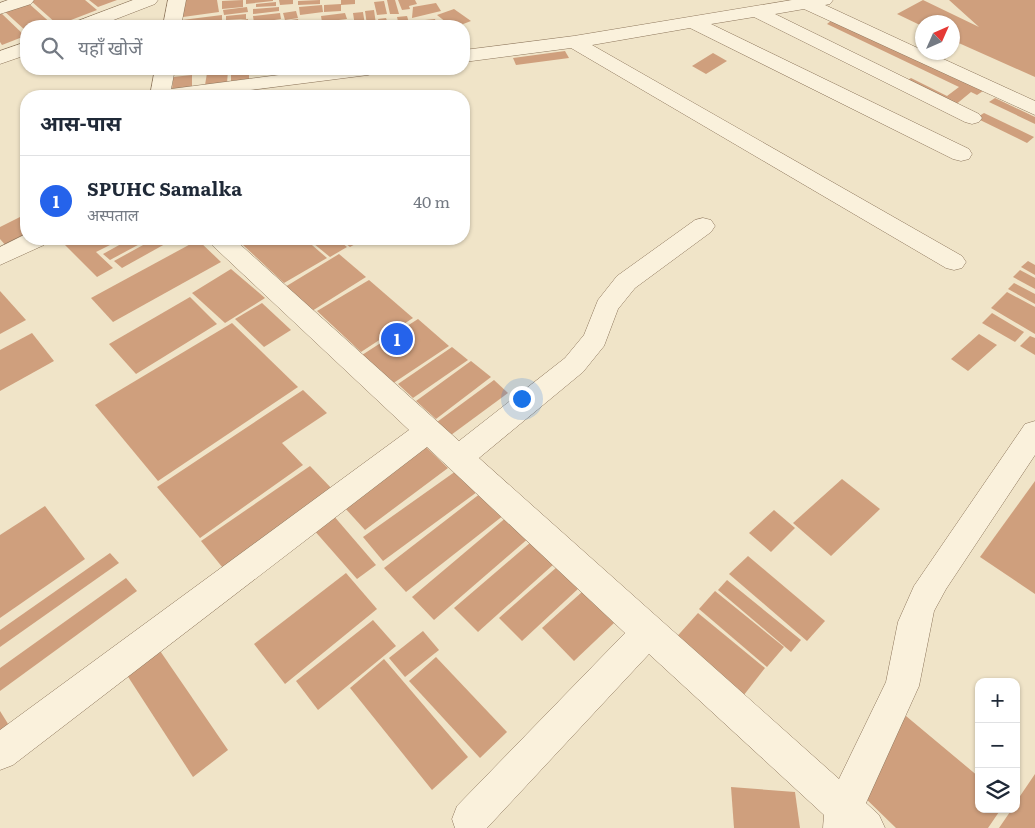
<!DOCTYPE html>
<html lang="hi">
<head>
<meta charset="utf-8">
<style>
	body { margin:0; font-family:Literata,"Noto Sans Devanagari",serif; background:#f6f6f7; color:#1f2937 }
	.controls { position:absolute; right:15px; bottom:15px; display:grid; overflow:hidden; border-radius:10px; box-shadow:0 1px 4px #0004 }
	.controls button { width:45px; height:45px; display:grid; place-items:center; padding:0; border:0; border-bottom:1px solid #e0e1e3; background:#fff; color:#1f2937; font:25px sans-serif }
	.compass { position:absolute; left:915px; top:15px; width:45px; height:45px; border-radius:50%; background:#fff; box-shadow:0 1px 4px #0004; rotate:45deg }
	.you { position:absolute; left:521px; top:398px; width:18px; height:18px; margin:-12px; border:4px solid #fff; border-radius:50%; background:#1a73e8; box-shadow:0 0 0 8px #1a73e833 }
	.badge { display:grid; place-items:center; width:32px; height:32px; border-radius:50%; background:#2563eb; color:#fff; font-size:16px; font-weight:700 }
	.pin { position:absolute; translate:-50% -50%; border:2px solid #fff; box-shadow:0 1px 5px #0006 }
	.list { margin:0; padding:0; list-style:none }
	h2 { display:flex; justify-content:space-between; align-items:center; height:65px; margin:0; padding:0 20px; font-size:21px }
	h2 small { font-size:16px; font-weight:400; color:#747a83 }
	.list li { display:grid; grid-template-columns:32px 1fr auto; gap:15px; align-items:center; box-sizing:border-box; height:90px; padding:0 20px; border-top:1px solid #e0e1e3 }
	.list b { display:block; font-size:19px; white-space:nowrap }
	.list p { margin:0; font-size:16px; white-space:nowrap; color:#747a83 }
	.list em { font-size:16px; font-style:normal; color:#747a83 }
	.icon { flex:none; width:28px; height:28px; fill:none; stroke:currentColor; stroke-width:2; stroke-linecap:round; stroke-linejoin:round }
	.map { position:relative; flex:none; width:1035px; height:828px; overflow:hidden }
	.search { position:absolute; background:#fff; box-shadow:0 1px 4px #0004; left:20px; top:20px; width:450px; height:55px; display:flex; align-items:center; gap:12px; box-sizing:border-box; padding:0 18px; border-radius:20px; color:#747a83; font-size:19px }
	.panel { position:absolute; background:#fff; box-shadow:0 1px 4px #0004; left:20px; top:90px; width:450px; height:155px; border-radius:20px }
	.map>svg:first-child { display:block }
	.building { fill:#cf9f7d }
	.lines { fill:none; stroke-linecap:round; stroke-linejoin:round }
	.minor-casing { stroke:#8d765c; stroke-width:1 }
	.minor { fill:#faf1dc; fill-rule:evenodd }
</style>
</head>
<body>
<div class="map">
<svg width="1035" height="828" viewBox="0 0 1035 828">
	<rect width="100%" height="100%" fill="#f0e4c8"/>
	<g class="building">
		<path d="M30 0H85L97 10 58 25Z"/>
		<path d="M89 0H117L98 7Z"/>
		<path d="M182 0H217L219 12 183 17Z"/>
		<path d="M243 0V7L222 9V1Z"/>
		<path d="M246 0H273V1L246 4Z"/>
		<path d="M279 0H293V4L280 5Z"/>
		<path d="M320 0V4L298 5V1Z"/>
		<path d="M341 0H355V4L341 5Z"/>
		<path d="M387 0H395L399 14H390Z"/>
		<path d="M398 0H415L417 4 409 6 410 9 402 10Z"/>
		<path d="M923 0 979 27 949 0H1035V77L952 40V22H922V26L897 14Z"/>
		<path d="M26 1 54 26H26V31L3 10Z"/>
		<path d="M384 1 387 14 377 15 374 2Z"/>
		<path d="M276 2V6L256 7V4Z"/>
		<path d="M436 3 441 11 412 18 413 7Z"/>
		<path d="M341 4V11L324 12V5Z"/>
		<path d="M322 5 323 12 300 15 299 7Z"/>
		<path d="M247 7 248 12 224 15 223 10Z"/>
		<path d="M279 7V11L253 14V9Z"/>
		<path d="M454 9 471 21 458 26H451L437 15Z"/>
		<path d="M374 10 376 24 367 25 365 11Z"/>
		<path d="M296 11 298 18 285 20 283 13Z"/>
		<path d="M0 12 25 36 2 45 0 42Z"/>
		<path d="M363 12 365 25 355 26 353 13Z"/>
		<path d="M280 13 281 19 254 23 253 16Z"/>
		<path d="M345 13 347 19 322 22 321 16Z"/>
		<path d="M246 14V19L226 20V16Z"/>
		<path d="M222 15V26H182V20Z"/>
		<path d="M407 16 410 26H399L397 17Z"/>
		<path d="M386 18 389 26H380L378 19Z"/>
		<path d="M248 19V24L227 26 226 22Z"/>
		<path d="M298 19 299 23 277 26 276 22Z"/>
		<path d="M435 19 437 26H427L425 20Z"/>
		<path d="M832 20 983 91 977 95 971 92 954 106 905 82 911 78 947 96 959 87 827 24Z"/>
		<path d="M349 22V26H321V25Z"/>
		<path d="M565 51 569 58 516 65 513 58Z"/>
		<path d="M713 53 727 61 706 74 692 66Z"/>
		<path d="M174 69H207V70L174 74Z"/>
		<path d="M238 69H249V79L231 81V70Z"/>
		<path d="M253 69H264L262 74H251Z"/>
		<path d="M267 69H283L280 74 265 73Z"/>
		<path d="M228 71 227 83 205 85 207 73Z"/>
		<path d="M192 75V88L172 90 173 77Z"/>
		<path d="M995 98 1035 117V124L989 102Z"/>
		<path d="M984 113 1034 137 1027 143 976 118Z"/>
		<path d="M26 214V238L7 247 0 239V227Z"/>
		<path d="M59 239H109L114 243 96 252 113 268 97 277Z"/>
		<path d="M130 239H149L110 260 103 254Z"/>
		<path d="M154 239H174L122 268 114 261Z"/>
		<path d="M254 239H305L327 258 284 283 243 245Z"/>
		<path d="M308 239H337L347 247 330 257Z"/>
		<path d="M340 239H364L350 247Z"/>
		<path d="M198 240 221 262 113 322 91 298Z"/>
		<path d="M339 254 366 277 312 311 285 287Z"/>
		<path d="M1028 261 1035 265V275L1021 267Z"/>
		<path d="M231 269 265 298 225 323 192 293Z"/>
		<path d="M1020 270 1035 278V289L1013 277Z"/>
		<path d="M369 280 413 318 361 352 317 311Z"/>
		<path d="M1014 283 1035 294V304L1008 289Z"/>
		<path d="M0 291 26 320 0 334Z"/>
		<path d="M1007 292 1035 307V334L991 308Z"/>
		<path d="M190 297 217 324 136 374 109 344Z"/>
		<path d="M262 303 291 330 264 347 235 319Z"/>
		<path d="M992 313 1024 332 1015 342 982 323Z"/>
		<path d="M418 319 449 346 392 384 362 355Z"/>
		<path d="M232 323 298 387 158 481 95 405Z"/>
		<path d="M32 333 54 361 0 391V350Z"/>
		<path d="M979 334 997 345 968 371 951 359Z"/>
		<path d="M1030 336 1035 338V355L1020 346Z"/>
		<path d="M452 347 468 360 413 398 398 384Z"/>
		<path d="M471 361 491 377 436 419 416 401Z"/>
		<path d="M494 380 508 393 451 435 437 422Z"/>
		<path d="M303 390 327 413 282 443 303 465 200 538 157 487Z"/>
		<path d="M426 447 448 468 365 530 344 507Z"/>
		<path d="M310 466 336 493 227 573 201 541Z"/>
		<path d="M456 471 477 492 383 561 363 537Z"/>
		<path d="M842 479 880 509 831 556 793 523Z"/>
		<path d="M1035 481V594L980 557Z"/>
		<path d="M481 493 504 515 406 592 384 568Z"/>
		<path d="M45 506 85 559 0 618V535Z"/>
		<path d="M774 510 795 528 771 552 749 533Z"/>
		<path d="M333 515 376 565 357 579 313 529Z"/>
		<path d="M508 516 530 537 434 620 412 597Z"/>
		<path d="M531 542 554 564 478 632 454 608Z"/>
		<path d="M110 553 119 563 0 647V630Z"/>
		<path d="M748 556 825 621 807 641 729 574Z"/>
		<path d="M557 567 579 588 522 641 499 618Z"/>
		<path d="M346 573 377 609 285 684 254 644Z"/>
		<path d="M126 578 137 591 0 691V668Z"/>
		<path d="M727 580 801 640 791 652 718 590Z"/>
		<path d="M715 591 784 647 767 667 699 609Z"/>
		<path d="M582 592 614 623 574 661 542 628Z"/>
		<path d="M698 613 765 668 740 700 672 642Z"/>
		<path d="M373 620 396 646 318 710 296 681Z"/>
		<path d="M423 631 439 650 405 677 389 658Z"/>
		<path d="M156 645 228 750 193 777 123 669Z"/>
		<path d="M436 657 507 732 480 758 409 681Z"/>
		<path d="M384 659 468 757 432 790 350 688Z"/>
		<path d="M0 711 10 727 0 735Z"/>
		<path d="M906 716 979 777V809H1001L988 828H896L859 792Z"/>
		<path d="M1035 774V828H999L1012 809H1016V802Z"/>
		<path d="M731 787 795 792 800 828H734Z"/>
	</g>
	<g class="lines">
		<g class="minor-casing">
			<g id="minor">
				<path d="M8 0H34L31 4 0 14V3Z"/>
				<path d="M133 0H158L155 4 98 26H73L75 22Z"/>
				<path d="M168 0H186L181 26H163Z"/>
				<path d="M792 0H833L830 4 825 5 922 50V52H928L1035 101V115L804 9 775 14 979 114 982 118 979 122 972 124 965 122 754 17 711 24 969 149 972 154 969 159 961 161 953 159 690 28 592 45 962 256 966 262 962 268 954 270 946 268 571 48 464 62V50L574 36Z"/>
				<path d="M26 42V55L0 64V51Z"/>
				<path d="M155 69H175L171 89 325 69H378L375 73 368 75 204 96H150Z"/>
				<path d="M703 218 711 220 715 226 711 232 635 288 618 309 604 346 583 372 479 458 839 779 886 682 898 622 914 586 1025 424 1035 421V455L946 589 934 611 919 686 866 803 879 815 885 828H823L824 815 649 654 487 828H455L452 819 457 806 625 633 427 447 13 765 0 770V730L409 430 212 245 208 239H234L459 441 565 358 584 335 598 300 617 276 695 220Z"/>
				<path d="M26 234V239H48L44 245 0 265V247Z"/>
			</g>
		</g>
		<use href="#minor" class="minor"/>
	</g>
</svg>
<div class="controls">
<button>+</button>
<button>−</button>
<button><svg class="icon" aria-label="layers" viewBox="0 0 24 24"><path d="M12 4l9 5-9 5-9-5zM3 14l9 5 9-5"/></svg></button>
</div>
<svg class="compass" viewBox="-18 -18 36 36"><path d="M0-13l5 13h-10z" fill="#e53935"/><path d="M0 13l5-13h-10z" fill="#747a83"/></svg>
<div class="you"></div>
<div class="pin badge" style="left:397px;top:339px">1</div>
<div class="search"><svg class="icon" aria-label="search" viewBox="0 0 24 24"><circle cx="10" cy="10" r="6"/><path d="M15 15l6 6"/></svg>यहाँ खोजें</div>
<section class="panel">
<h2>आस-पास<small></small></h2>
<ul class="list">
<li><span class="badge">1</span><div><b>SPUHC Samalka</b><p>अस्पताल</p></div><em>40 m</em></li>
</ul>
</section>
</div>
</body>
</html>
